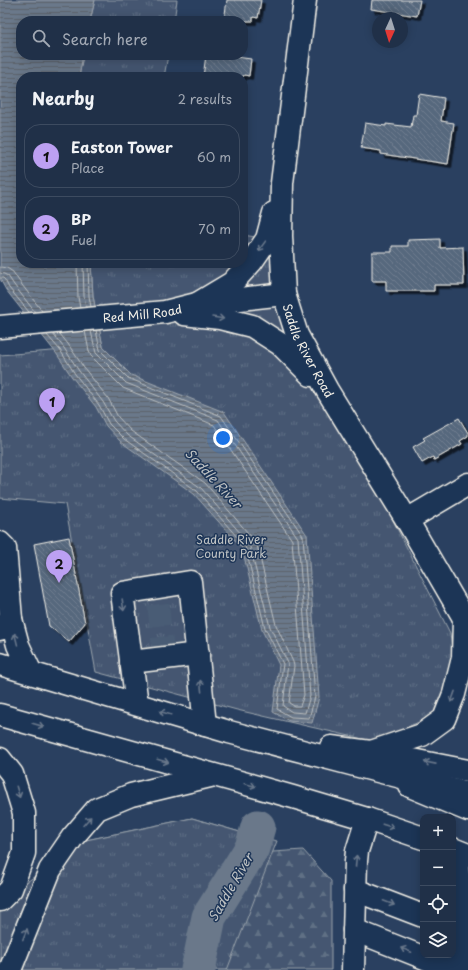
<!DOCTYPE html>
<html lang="en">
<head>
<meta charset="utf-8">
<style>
	body { margin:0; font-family:"Playpen Sans",sans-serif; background:#28384f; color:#f1f3f6 }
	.controls { position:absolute; right:12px; bottom:12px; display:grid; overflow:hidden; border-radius:8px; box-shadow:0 2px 10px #0003 }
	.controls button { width:36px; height:36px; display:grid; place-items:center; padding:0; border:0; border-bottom:1px solid #3d4b60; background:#203048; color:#f1f3f6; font:20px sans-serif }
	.compass { position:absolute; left:372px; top:12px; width:36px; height:36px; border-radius:50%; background:#203048; box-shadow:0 2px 10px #0003; rotate:184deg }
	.you { position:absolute; left:223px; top:438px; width:14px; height:14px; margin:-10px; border:3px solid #fff; border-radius:50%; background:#1a73e8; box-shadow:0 0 0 6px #1a73e833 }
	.badge { display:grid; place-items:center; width:26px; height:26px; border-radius:50%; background:#bca0f2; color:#111; font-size:13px; font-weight:700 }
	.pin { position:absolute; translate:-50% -33px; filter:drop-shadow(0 1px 2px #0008) }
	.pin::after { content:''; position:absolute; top:21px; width:14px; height:12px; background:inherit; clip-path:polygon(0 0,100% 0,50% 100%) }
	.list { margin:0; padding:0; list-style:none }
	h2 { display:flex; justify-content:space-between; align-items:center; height:52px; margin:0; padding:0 16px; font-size:17px }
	h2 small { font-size:13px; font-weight:400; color:#a2a9b4 }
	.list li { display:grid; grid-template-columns:26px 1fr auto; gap:12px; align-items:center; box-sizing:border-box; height:64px; margin:0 8px 8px; padding:0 8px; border:1px solid #3d4b60; border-radius:16px }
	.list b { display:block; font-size:15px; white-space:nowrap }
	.list p { margin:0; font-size:13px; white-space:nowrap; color:#a2a9b4 }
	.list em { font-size:13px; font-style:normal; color:#a2a9b4 }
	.icon { flex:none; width:22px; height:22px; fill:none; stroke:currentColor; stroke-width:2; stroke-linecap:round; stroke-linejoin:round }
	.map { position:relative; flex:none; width:468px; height:970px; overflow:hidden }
	.search { position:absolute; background:#203048; box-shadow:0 2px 10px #0003; left:16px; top:16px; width:232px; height:44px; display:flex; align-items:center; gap:10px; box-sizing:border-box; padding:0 14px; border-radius:16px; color:#a2a9b4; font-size:15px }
	.panel { position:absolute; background:#203048; box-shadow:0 2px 10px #0003; left:16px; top:72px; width:232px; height:196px; border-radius:16px }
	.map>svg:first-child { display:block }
	.forest { fill:url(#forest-firs); stroke:#9ca4ac }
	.park { fill:url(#park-tufts); stroke:#9ca4ac }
	.water { fill:url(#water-rules); stroke:#a1a8b0 }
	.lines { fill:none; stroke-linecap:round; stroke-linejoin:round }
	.shore { stroke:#bdc1c2; stroke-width:1 }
	.river { stroke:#6a788a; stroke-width:35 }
	.building { fill:url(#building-back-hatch); stroke:#f4f1e8; filter:url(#shadow) }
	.minor-tunnel { stroke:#485b74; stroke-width:22; stroke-dasharray:22 11; stroke-linecap:butt }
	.minor-casing { stroke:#f4f1e8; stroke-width:25 }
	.major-casing { stroke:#f4f1e8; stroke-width:25 }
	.highway-casing { stroke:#f4f1e8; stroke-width:25 }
	.minor { stroke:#1d3557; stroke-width:22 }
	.major { stroke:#1d3557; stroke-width:22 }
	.highway { stroke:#1d3557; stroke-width:22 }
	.oneway { stroke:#68778a }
	.labels { text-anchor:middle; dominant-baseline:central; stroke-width:3; stroke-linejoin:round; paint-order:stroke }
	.street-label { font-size:12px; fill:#f4f1e8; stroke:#1d3557 }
	.park-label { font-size:12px; fill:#bfc3c4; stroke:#1d3557 }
	.water-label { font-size:13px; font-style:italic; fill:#bdc1c2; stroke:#1d3557 }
</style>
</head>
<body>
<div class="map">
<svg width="468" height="970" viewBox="0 0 468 970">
	<defs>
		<pattern id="forest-firs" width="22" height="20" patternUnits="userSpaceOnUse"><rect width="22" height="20" fill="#445771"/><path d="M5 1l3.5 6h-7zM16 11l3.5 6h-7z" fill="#607085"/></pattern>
		<pattern id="park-tufts" width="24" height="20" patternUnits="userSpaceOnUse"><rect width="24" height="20" fill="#445771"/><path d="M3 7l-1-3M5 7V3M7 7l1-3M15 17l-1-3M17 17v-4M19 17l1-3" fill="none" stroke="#607085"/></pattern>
		<pattern id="water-rules" width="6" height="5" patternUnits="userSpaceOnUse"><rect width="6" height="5" fill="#6a788a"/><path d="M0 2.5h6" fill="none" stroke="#5b626b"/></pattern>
		<pattern id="building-back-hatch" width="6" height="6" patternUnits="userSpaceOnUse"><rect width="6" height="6" fill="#56677d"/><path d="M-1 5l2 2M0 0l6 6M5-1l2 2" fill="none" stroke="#6f7d8f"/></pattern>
		<filter id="shadow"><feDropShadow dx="3.5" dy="3.5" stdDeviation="0" flood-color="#0009"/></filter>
	</defs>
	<rect width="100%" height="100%" fill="#2a4060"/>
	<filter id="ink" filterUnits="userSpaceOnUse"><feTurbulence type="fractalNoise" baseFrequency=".025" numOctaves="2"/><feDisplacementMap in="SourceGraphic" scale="8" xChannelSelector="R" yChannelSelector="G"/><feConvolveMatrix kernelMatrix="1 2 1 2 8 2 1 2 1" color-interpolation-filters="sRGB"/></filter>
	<g filter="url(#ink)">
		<path class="forest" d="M192 818 250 835 273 852 303 850 331 881V970H0L86 840Z"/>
		<g class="park">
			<path d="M95 0H177L174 21H90Z"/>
			<path d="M83 55H168L164 77H79Z"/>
			<path d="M243 235 267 239 284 294 327 390 450 633 455 671 440 712 376 742 237 710 96 672 65 504 0 498V355L103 347 93 296 91 263H243Z"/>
			<path d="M192 818 250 835 277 841 227 970H0V901L86 840Z"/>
		</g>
		<path class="water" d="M0 0H95L90 21H21V55H83L79 77H21V263H91L93 296 103 347 131 375 224 412 307 535 319 697 312 723 289 721 273 712 279 665 262 630 242 548 194 494 121 442 106 426 96 407 72 377 56 353 6 290 0 279Z"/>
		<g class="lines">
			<g class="shore">
				<path d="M77 263 78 297 80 308"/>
				<path d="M83 263 84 296 86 307"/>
				<path d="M88 263 89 296 91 307"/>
				<path d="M0 267 7 268 13 272 19 281 42 311"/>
				<path d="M0 273 4 274 8 276 14 285 35 312"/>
				<path d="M0 278H3L5 280 9 288 29 312"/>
				<path d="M53 334 64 348 79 371 103 402 114 421 127 435 201 488 249 543 270 627 288 663 283 706 292 712 305 713 310 696 298 538 218 420 126 383 96 353 95 349 91 331"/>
				<path d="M60 334 68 344 84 368 108 398 118 417 131 431 205 483 254 540 257 545 276 625 293 662 294 666 289 703 294 706H300L304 695 292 540 214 425 123 388 91 356 89 351 85 331"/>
				<path d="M47 335 60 350 75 374 99 405 109 424 124 439 197 491 245 546 265 628 283 664 277 709 291 717 309 718 315 697 303 536 221 416 128 378 100 350 96 330"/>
			</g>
			<path class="river" d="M198 970 209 917 252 848 258 827"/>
		</g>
		<g class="building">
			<path d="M227 0H261L258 18 253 17V21H224Z"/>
			<path d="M372 0H420L417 16 371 9Z"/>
			<path d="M206 55H221L251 59 249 76 244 75 243 77H203Z"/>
			<path d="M419 94 444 98 441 121 454 123 448 164 381 154V151L361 148 365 123 386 126V124L411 127 413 115H416Z"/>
			<path d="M440 239V248L463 247 464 285H434V291H386V281H372V252H392V246H408V240Z"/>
			<path d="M459 418 468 433V436L460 441 462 444 434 460 433 457 422 463 413 447 425 440 423 438Z"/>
			<path d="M69 537 85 623 69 642 49 626 34 544Z"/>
		</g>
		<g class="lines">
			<path class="minor-tunnel" d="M158 604 163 649"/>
			<g class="minor-casing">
				<g id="minor">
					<path d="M284 294 281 236 282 183 305 0"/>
					<path d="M197 304 232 283 252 261 267 239 274 213"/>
					<path d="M407 520 468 484"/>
					<path d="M0 543 5 548 11 619"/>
					<path d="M0 629 11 619 18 645 31 673"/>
					<path d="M131 662 198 654"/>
					<path d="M137 704 122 593 190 582 205 725"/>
					<path d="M456 851 460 898V915L461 970"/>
					<path d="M355 890 423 916"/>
					<path d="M354 930 455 970"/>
					<path d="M353 970 356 861 357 851 367 819"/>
				</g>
			</g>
			<g class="major-casing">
				<g id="major">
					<path d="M184 314 220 318 252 326 280 344 311 375"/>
					<path id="s1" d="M0 327 165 312 197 304 284 294 297 335 327 390 407 520 464 618"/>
					<path d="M410 786 468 810"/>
				</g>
			</g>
			<g class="highway-casing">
				<g id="highway">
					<path d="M0 664 229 732 374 770 468 794"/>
					<path d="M0 715 293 797 367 819 423 838"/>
					<path d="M331 747 371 752 468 771"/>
					<path d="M374 751 422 735 444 719 454 694 463 658 464 618"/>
					<path d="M0 759 12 774 24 813V853L11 889 0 900"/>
					<path d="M453 849 468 855"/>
					<path d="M10 970 50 870 72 838 97 809 131 795 210 776"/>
				</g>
			</g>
			<use href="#minor" class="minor"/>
			<use href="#major" class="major"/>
			<use href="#highway" class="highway"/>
		</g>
		<defs><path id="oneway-shaft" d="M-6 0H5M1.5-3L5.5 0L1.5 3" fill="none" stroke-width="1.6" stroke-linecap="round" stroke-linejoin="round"/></defs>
		<g class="oneway">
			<use href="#oneway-shaft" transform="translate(262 246) rotate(126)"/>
			<use href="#oneway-shaft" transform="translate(218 318) rotate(9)"/>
			<use href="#oneway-shaft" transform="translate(123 605) rotate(82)"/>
			<use href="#oneway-shaft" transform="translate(16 639) rotate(-104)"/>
			<use href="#oneway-shaft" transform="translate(201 686) rotate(-96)"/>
			<use href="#oneway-shaft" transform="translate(453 697) rotate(110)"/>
			<use href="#oneway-shaft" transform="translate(165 713) rotate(-163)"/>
			<use href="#oneway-shaft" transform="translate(38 725) rotate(16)"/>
			<use href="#oneway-shaft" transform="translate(163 761) rotate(16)"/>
			<use href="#oneway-shaft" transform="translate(430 763) rotate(-169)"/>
			<use href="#oneway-shaft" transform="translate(250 785) rotate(15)"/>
			<use href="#oneway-shaft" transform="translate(18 792) rotate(73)"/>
			<use href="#oneway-shaft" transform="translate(87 821) rotate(-48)"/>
			<use href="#oneway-shaft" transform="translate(388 826) rotate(18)"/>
			<use href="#oneway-shaft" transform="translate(356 861) rotate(-85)"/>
			<use href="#oneway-shaft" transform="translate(389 903) rotate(21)"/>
			<use href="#oneway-shaft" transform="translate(25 934) rotate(-68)"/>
			<use href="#oneway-shaft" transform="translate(406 950) rotate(-158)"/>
		</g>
	</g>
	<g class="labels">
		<g class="street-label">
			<text stroke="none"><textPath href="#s1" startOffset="143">Red Mill Road</textPath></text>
			<text stroke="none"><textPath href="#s1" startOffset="348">Saddle River Road</textPath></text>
		</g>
		<g class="park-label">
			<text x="231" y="539">Saddle River<tspan x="231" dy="14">County Park</tspan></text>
		</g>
		<g class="water-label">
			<text transform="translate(214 478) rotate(47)">Saddle River</text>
			<text transform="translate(230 887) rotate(-60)">Saddle River</text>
		</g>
	</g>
</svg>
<div class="controls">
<button>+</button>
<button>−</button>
<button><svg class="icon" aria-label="locate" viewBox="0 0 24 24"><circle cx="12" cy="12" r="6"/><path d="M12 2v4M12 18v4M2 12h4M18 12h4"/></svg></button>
<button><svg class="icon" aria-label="layers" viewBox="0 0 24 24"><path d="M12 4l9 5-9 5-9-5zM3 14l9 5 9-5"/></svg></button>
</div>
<svg class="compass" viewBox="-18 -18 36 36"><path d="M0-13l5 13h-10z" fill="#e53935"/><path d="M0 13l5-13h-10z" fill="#a2a9b4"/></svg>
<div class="you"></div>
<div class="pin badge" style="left:52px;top:421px">1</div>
<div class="pin badge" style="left:59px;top:583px">2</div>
<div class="search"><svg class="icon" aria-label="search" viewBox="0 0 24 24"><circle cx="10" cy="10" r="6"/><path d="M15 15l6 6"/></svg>Search here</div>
<section class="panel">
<h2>Nearby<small>2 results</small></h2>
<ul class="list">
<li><span class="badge">1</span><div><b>Easton Tower</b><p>Place</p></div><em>60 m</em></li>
<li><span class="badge">2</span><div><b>BP</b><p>Fuel</p></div><em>70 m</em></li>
</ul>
</section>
</div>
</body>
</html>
